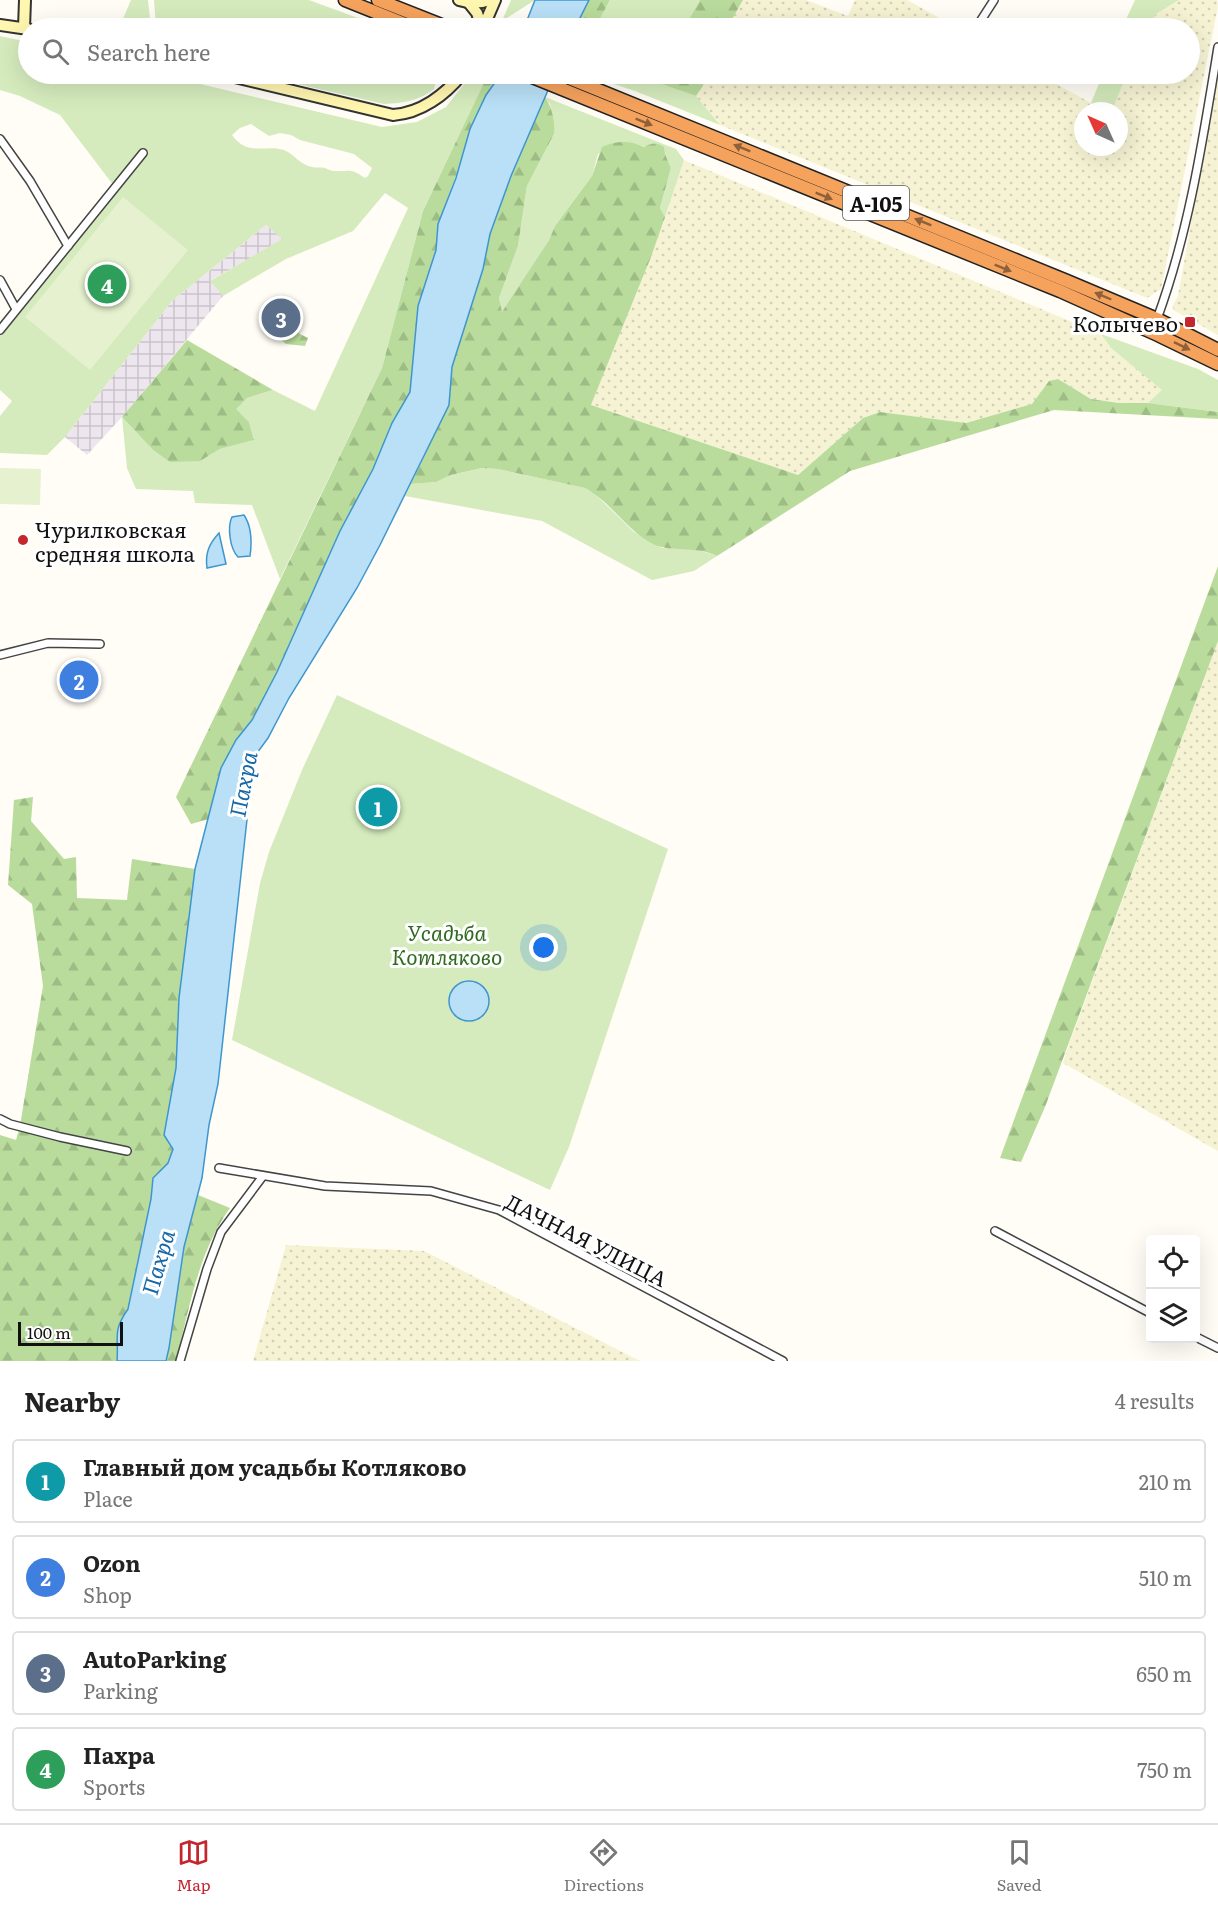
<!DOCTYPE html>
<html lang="en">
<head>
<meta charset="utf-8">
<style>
	body { margin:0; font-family:Literata,serif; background:#f6f6f6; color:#222 }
	.controls { position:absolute; right:18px; bottom:18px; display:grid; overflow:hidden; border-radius:6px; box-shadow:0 6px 24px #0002 }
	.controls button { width:54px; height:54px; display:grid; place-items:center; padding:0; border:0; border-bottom:2px solid #e0e0e0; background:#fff; color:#222; font:30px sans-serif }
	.compass { position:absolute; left:1074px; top:102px; width:54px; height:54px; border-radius:50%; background:#fff; box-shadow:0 6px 24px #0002; rotate:315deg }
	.scale { position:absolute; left:18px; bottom:15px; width:105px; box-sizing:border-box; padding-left:6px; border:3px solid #111; border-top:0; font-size:16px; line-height:21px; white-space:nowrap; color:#111; -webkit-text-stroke:4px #fff; paint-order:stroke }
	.you { position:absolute; left:544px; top:948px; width:21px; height:21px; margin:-15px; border:4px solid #fff; border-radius:50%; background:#1a73e8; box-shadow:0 0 0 9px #1a73e833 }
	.badge { display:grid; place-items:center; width:39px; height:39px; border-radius:50%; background:#c4262e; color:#fff; font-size:20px; font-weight:700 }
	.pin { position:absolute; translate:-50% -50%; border:3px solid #fff; box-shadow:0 2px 6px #0006 }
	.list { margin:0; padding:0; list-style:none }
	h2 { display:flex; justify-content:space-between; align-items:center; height:78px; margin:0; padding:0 24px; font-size:26px }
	h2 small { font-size:20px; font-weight:400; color:#767676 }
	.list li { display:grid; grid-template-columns:39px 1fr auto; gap:18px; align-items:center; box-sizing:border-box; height:84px; margin:0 12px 12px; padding:0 12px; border:2px solid #e0e0e0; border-radius:6px }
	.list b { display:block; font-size:22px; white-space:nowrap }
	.list p { margin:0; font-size:20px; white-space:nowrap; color:#767676 }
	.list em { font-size:20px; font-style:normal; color:#767676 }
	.icon { flex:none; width:33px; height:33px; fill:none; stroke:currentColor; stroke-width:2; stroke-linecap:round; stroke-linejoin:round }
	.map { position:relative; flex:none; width:1218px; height:1361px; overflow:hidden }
	.search { position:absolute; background:#fff; box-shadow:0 6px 24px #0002; left:18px; right:18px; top:18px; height:66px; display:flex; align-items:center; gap:15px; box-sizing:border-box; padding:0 21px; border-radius:33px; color:#767676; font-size:22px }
	.sheet { height:462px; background:#fff }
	nav { display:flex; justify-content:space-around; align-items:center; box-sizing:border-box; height:84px; border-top:2px solid #e0e0e0; background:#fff; font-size:16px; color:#767676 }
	nav a { display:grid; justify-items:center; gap:3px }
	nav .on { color:#c4262e }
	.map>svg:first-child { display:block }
	.industrial { fill:url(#industrial-grid) }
	.farmland { fill:url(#farmland-dots) }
	.grass { fill:#d5ebbd; fill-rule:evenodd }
	.forest { fill:url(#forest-firs) }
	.pitch { fill:#e6f2cf }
	.water { fill:#b9e0f7; stroke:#3f96cf; stroke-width:1.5 }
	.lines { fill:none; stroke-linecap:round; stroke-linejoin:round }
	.street-casing { stroke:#444; stroke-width:10 }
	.secondary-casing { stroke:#333; stroke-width:14 }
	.highway-casing { stroke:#222; stroke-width:15 }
	.street { stroke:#fff; stroke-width:7 }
	.secondary { stroke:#fff6b0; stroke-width:10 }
	.highway { stroke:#f5a25d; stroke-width:12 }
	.oneway { fill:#8e613b }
	.poi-dot { fill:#c4262e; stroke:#fff; stroke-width:2 }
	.labels { text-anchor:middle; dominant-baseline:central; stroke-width:6; stroke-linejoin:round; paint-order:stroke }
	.shield { fill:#fff; stroke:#585858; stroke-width:1.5 }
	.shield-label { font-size:20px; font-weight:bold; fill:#111 }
	.poi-label { font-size:21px; fill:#111; stroke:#fff; text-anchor:end }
	.park-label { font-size:21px; font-style:italic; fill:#2f6b1f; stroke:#fff }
	.street-label { font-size:21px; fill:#111; stroke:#fff }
	.water-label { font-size:22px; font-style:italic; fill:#1768a6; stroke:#fff }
</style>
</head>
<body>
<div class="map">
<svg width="1218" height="1361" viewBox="0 0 1218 1361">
	<defs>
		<pattern id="industrial-grid" width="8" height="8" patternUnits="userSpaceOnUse" patternTransform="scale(1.5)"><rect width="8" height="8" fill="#eee6ef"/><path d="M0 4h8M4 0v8" fill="none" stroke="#cbc4cc"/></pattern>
		<pattern id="farmland-dots" width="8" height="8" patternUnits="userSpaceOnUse" patternTransform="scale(1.5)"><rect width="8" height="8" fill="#f6f3d4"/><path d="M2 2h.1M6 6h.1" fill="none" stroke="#d2cfb5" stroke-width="1.8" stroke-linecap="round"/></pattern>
		<pattern id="forest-firs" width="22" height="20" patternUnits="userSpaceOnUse" patternTransform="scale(1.5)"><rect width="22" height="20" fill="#b9dc9c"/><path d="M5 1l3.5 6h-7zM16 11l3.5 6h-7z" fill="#9ebc85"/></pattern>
	</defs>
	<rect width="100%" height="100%" fill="#fffdf5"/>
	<path class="industrial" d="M266 225 283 239 211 280 223 296 122 417 87 455 65 437 172 301Z"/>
	<g class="farmland">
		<path d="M743 0H806L848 16 855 0H907L958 28H727Z"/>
		<path d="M1179 0H1217L1218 6 1161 289 1147 298 720 125 696 96 703 86 705 74H1038L1091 103 1100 111H1083V147H1119V111H1112L1127 74H1190V28H1148L1156 14Z"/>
		<path d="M1218 74V335L1175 311 1172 307 1178 296Z"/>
		<path d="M684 160 1101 334 1111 348 1163 390 1148 403H1119L1091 399 1058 379 1049 381 1032 404 966 423 880 412 863 418 798 475 591 405 651 257Z"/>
		<path d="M1218 641V1151L1063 1063 1067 1050Z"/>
		<path d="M286 1245 424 1251 640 1361H253Z"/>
	</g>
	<g class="grass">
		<path d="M131 0H148L151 28H119Z"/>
		<path d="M154 0H309L385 28H156Z"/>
		<path d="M511 0H535L502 21Z"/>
		<path d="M610 0H700L684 28H595Z"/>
		<path d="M1135 0H1179L1156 14 1148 28H1122Z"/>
		<path d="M0 36 28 42V74H158L382 127 417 122 446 107 472 74H488L423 211 382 368 280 579 252 505 195 503 193 491 136 489 127 468 122 417 152 449 200 461 220 449 254 440 249 422 235 409 247 398 273 390 315 411 408 208 385 193 353 231 286 259 223 296 210 281 282 239 266 225 172 301 65 437 47 455 0 453V416L12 401 0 390V330L114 186 60 115 20 96 0 90ZM251 124 269 136 280 133 291 135 300 140 354 154 372 168 368 176 365 178C349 167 350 172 334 171 331 171 328 169 325 168 321 167 316 168 312 167 300 165 294 154 284 150 264 144 248 157 232 135L240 128Z"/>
		<path d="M254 74H437L434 89C419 101 403 103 384 104Z"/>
		<path d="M583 74H658L654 81 696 96 720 125 635 91Z"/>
		<path d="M1103 74H1127L1112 111H1100L1091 103Z"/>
		<path d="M545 97 676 149 684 160 665 217 660 208 671 168 665 154 637 144 598 154 592 176 555 226 549 240 502 313 499 298 518 246 527 186 554 134 550 104Z"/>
		<path d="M1101 334 1198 369 1218 380V412L1148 403 1162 390 1111 348Z"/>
		<path d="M482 468 498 469 585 488 594 493 634 532 662 548 695 549 717 556 694 571 652 580 542 521 405 496 411 484 436 482 451 475Z"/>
		<path d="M337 695 668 849 569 1147 550 1190 232 1040 260 883 269 852 302 770Z"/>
	</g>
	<g class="forest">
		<path d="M589 0H610L595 28H575Z"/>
		<path d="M700 0H743L727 28H684Z"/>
		<path d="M488 74 498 78 486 95 438 224 436 250 418 306 410 392 392 423 373 469 340 531 277 672 252 720 236 740 221 768 209 819 191 824 176 797 382 368 423 211Z"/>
		<path d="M658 74H705L703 86 696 96 653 81Z"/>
		<path d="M545 97C552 107 555 121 554 134L527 186 518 246 499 298 502 312 549 240 555 226 592 176 602 147C616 141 630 140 644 147 652 143 656 142 664 147L665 154 671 168 660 208 665 217 651 257 591 405 798 475 863 418 880 412 966 423 1032 404 1049 381 1058 379 1091 399 1119 403H1148L1218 412V419L1054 410 850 471 717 556C694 545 672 553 653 544 626 530 611 502 585 488L498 469 482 468 451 475 436 482 411 484 449 405 452 367 483 269 490 234 511 176Z"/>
		<path d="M281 318 300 334 308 338 305 346 286 344 271 331V323Z"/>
		<path d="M187 340 273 390 247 398 236 409 249 422 254 440 220 449 200 461 170 462 152 449 122 417Z"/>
		<path d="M1218 566V641L1045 1107 1021 1162 1000 1158Z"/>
		<path d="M33 797 31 821 64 859 76 857 77 898 127 900 132 859 195 869 179 998 173 1149 168 1163 153 1178 151 1199 128 1309C112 1332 119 1336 117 1361H0V1135L16 1140 20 1126 43 986 32 904 8 885 14 800Z"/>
		<path d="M198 1195 230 1208C198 1252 189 1310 176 1361H166L184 1247Z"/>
	</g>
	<g class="pitch">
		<path d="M123 197 188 250 90 370 25 317Z"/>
		<path d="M0 468 41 469 40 505 0 504Z"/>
	</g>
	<g class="water">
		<path d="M535 0H589L575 28H524Z"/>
		<path d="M501 74H555L511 176 490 234 483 269 452 367 449 405 380 545 357 588 289 698 268 738 257 753 251 783 218 1084 209 1125 202 1178 184 1247 169 1348 166 1361H117C119 1336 112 1332 128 1309L151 1199 153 1178 168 1163 173 1149 164 1135 176 1068 179 998 195 869 221 768 236 740 252 720 277 672 340 531 373 469 392 423 410 392 418 306 436 250 438 224 456 178 470 129 486 95Z"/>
		<path d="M244 515C252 527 252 542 250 556L238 557C230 549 227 527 232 517Z"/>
		<path d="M219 533 226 564 207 568C205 553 209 544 219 533Z"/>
		<circle cx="469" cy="1001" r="20"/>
	</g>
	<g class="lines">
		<g class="street-casing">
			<g id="street">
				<path d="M976 28 994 0"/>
				<path d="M0 139 30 181 68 246"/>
				<path d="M0 280 16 309"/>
				<path d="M1157 319C1189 232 1203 139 1218 47"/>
				<path d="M0 330 143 153"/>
				<path d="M0 655 48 643 100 644"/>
				<path d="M0 1119 10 1124 60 1137 127 1151"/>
				<path d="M219 1168 325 1186 431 1191 499 1210 783 1361"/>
				<path d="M995 1231 1150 1313"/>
				<path d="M1196 1337 1218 1348"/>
				<path d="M180 1361 207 1269 221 1232 263 1176"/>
			</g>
		</g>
		<g class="secondary-casing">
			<g id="secondary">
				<path d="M459 0C469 3 479 4 489 0"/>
				<path d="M469 3 477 13 482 28"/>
				<path d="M0 25 28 29"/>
				<path d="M24 28 25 0"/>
				<path d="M483 28 495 0"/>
				<path d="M222 74 393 115C421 113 445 95 462 74"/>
			</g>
		</g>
		<g class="highway-casing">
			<g id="highway">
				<path d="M345 0 415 28"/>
				<path d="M378 0 449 28"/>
				<path d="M525 74 1060 291 1158 335 1218 364"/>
				<path d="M559 74 1067 281 1157 319 1218 350"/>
			</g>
		</g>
		<use href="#street" class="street"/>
		<use href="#secondary" class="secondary"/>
		<use href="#highway" class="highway"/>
	</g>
	<defs><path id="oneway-solid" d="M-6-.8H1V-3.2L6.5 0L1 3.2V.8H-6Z" transform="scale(1.5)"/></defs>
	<g class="oneway">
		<use href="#oneway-solid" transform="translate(644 122) rotate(22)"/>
		<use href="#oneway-solid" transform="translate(742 148) rotate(-158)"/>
		<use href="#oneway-solid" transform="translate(824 196) rotate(22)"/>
		<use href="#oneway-solid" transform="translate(923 222) rotate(-158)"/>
		<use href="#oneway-solid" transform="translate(1003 268) rotate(22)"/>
		<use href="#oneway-solid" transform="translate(1103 296) rotate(-157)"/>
		<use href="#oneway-solid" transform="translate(1182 346) rotate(26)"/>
	</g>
	<g class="poi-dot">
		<rect x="1184" y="316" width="12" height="12" rx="3"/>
		<circle cx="23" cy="540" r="6"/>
	</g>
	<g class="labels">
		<rect class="shield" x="843" y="186" width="66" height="34" rx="4.5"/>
		<g class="shield-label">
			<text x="876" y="203">А-105</text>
		</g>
		<g class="poi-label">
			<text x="1178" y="322">Колычево</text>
			<text x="35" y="528" text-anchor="start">Чурилковская<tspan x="35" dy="24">средняя школа</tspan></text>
		</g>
		<g class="park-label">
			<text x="447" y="931">Усадьба<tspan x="447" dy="24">Котляково</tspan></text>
		</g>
		<g class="street-label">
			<text transform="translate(587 1239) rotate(27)">ДАЧНАЯ УЛИЦА</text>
		</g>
		<g class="water-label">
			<text transform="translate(242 784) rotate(-79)">Пахра</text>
			<text transform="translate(157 1262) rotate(-74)">Пахра</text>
		</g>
	</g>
</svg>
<div class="controls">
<button><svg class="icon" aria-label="locate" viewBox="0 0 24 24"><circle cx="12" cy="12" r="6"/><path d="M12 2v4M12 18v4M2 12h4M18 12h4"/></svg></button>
<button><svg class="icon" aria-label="layers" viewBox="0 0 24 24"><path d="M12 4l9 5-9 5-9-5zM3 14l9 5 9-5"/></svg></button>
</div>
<svg class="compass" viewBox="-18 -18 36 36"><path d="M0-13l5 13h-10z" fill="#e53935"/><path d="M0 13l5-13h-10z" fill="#767676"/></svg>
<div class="scale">100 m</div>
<div class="you"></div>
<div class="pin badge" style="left:378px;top:807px;background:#0f9aa8">1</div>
<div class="pin badge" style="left:79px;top:680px;background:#3f7fe0">2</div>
<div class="pin badge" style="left:281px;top:318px;background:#5c6f8a">3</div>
<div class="pin badge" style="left:107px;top:284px;background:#2e9e5b">4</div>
<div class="search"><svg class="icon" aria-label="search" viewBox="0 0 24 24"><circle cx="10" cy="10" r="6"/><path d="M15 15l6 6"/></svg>Search here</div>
</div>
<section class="sheet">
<h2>Nearby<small>4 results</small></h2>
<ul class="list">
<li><span class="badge" style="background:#0f9aa8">1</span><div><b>Главный дом усадьбы Котляково</b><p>Place</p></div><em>210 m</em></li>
<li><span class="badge" style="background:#3f7fe0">2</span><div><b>Ozon</b><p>Shop</p></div><em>510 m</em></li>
<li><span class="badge" style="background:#5c6f8a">3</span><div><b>AutoParking</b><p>Parking</p></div><em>650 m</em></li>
<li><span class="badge" style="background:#2e9e5b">4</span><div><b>Пахра</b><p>Sports</p></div><em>750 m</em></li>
</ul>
</section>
<nav>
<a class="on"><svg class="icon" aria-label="map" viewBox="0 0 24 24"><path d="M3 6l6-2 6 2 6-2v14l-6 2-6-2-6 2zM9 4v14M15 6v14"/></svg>Map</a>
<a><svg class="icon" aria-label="directions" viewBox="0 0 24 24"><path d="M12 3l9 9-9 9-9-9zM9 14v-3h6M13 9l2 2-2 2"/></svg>Directions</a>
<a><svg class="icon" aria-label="saved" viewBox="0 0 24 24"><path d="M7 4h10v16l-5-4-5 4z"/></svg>Saved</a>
</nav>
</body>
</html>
